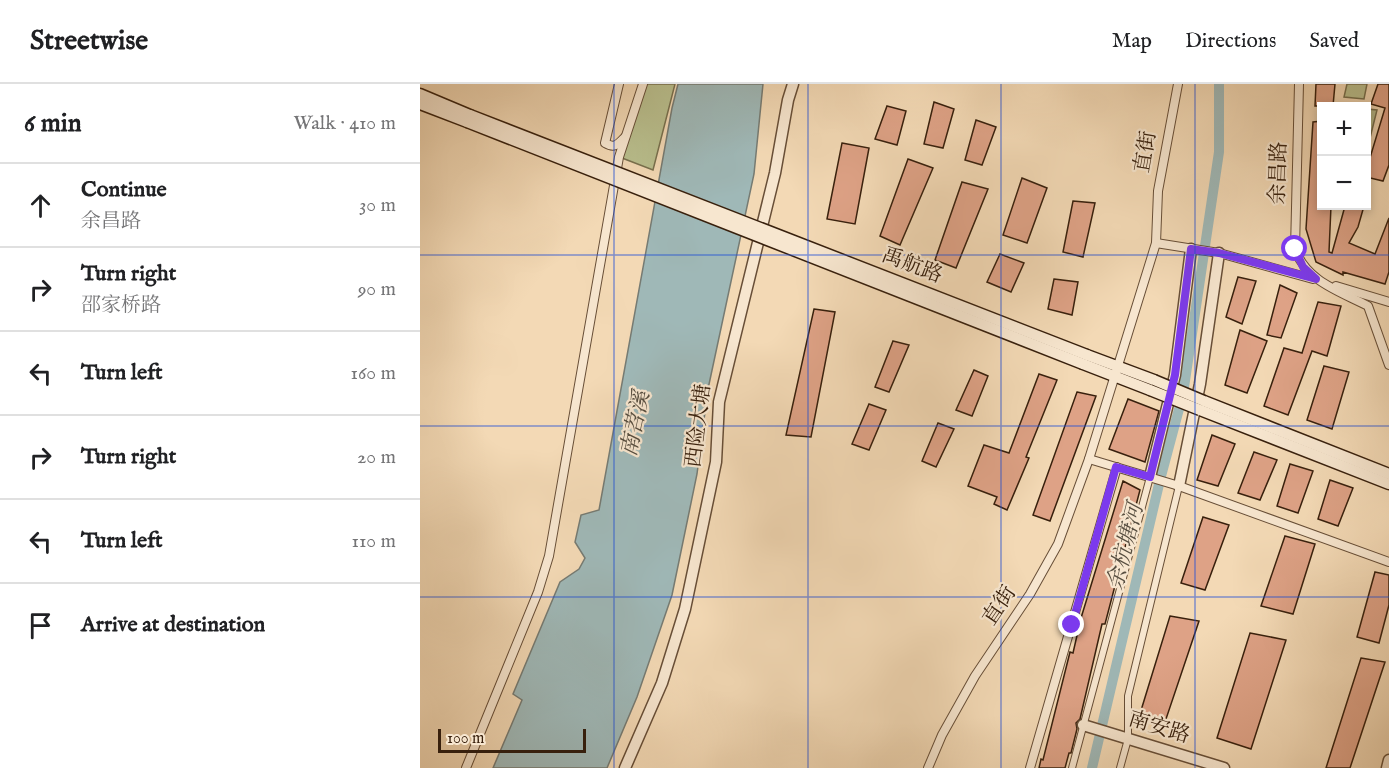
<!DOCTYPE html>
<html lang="en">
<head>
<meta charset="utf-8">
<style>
	body { margin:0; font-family:"IM FELL English","Noto Serif SC",serif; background:#f6f6f6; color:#202124 }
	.controls { position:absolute; right:18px; top:18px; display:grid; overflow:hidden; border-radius:0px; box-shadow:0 3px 9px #0003 }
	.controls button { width:54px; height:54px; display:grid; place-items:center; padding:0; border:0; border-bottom:2px solid #e0e0e0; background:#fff; color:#202124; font:30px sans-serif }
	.scale { position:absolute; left:18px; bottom:15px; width:148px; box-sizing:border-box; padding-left:6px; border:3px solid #38200d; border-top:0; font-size:16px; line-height:21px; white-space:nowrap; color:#38200d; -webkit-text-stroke:4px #f7e6cf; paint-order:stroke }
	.stop { position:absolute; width:18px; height:18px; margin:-14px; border:4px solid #7c3aed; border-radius:50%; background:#fff }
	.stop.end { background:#7c3aed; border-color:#fff; box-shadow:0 2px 6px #0008 }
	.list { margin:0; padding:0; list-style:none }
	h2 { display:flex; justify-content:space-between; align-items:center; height:78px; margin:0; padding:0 24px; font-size:26px }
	h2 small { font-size:20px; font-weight:400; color:#757577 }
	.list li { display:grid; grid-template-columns:39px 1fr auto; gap:18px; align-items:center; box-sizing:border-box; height:84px; padding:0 24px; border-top:2px solid #e0e0e0 }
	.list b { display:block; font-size:22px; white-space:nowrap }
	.list p { margin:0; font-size:20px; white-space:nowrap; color:#757577 }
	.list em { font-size:20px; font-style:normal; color:#757577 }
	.icon { flex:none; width:33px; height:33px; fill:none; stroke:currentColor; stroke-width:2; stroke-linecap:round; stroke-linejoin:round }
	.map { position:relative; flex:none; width:969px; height:684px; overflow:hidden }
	header { display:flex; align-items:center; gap:36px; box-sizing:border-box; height:84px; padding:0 30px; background:#fff; border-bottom:2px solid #e0e0e0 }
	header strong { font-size:28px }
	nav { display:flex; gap:33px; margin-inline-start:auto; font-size:21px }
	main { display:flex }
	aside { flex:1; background:#fff }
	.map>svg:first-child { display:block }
	.green { fill:#b9bf8e; stroke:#78704e; stroke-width:1.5 }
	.water { fill:#9fb8b7; stroke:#767b73; stroke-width:1.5 }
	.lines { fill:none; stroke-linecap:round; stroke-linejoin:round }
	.canal { stroke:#9fb8b7; stroke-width:10 }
	.building { fill:#dea286; stroke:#38200d; stroke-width:1.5 }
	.pedestrian-casing { stroke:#674e37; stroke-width:8 }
	.minor-casing { stroke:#674e37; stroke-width:10 }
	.tertiary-casing { stroke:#674e37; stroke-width:13 }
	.secondary-casing { stroke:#38200d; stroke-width:13 }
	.pedestrian { stroke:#f7e6cf; stroke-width:6 }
	.minor { stroke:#f7e6cf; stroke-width:8 }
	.tertiary { stroke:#f7e6cf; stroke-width:10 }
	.secondary { stroke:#f7e6cf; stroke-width:10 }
	.secondary-bridge-casing { stroke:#38200d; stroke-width:13; stroke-linecap:butt }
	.secondary-bridge { stroke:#f7e6cf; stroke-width:10 }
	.route { stroke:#7c3aed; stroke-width:8 }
	.grid { fill:none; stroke:#1d4ed8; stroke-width:1.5; stroke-opacity:0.55 }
	.labels { text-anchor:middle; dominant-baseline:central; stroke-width:4.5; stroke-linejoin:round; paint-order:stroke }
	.street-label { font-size:21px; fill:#38200d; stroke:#f7e6cf }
	.water-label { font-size:22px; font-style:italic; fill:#574e40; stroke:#f7e6cf }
</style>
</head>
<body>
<header>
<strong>Streetwise</strong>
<nav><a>Map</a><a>Directions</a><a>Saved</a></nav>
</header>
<main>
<aside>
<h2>6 min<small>Walk · 410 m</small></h2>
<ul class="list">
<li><svg class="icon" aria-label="ahead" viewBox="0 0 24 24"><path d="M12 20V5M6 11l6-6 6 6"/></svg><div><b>Continue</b><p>余昌路</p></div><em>30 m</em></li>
<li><svg class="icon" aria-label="right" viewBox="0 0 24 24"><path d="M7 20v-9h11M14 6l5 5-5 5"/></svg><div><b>Turn right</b><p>邵家桥路</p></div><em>90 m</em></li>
<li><svg class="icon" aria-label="left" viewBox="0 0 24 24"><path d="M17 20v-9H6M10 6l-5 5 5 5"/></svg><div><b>Turn left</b></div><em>160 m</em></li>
<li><svg class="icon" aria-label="right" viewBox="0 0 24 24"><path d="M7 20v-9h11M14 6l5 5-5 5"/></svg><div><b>Turn right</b></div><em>20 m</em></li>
<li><svg class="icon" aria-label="left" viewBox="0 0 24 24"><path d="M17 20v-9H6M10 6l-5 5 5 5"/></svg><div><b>Turn left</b></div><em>110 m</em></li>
<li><svg class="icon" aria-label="arrive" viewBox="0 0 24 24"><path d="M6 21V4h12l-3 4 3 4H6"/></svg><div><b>Arrive at destination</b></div></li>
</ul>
</aside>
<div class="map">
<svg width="969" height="684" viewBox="0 0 969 684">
	<rect width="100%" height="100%" fill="#f3d9b5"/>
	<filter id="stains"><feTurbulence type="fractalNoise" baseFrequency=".00333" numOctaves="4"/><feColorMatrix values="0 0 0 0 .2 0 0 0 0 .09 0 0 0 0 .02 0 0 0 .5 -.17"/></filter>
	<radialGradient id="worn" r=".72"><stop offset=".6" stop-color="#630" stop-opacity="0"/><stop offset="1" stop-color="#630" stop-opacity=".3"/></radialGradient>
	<g class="green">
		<path d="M226 0H255L233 86 202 74Z"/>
		<path d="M927 0H947L944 15 924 13Z"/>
		<path d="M947 25 957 26 947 66 946 25Z"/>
	</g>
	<path class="water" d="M258 0H343L334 90 288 305 277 390 252 511 217 613 187 684H73L102 616 93 610 140 498 159 485 165 474 155 458 161 431 179 426 252 24Z"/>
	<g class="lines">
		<path class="canal" d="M672 684 740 396 763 310 799 68V0"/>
	</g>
	<g class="building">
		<path d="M896 0H915L913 22H895Z"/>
		<path d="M958 0H969V81L963 97 946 93V87L965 24 951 20Z"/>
		<path d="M514 18 534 25 523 64 504 60Z"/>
		<path d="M467 22 486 27 477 61 455 55Z"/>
		<path d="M556 36 576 43 562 81 545 76Z"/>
		<path d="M902 37V122H911L909 168 912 169 925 122H944L938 143 929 159 955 170 969 134V188L965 200 923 188V191L896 178 886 145 893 38Z"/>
		<path d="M422 59 449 64 435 140 407 135Z"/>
		<path d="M488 75 513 84 480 161 460 152Z"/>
		<path d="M602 94 627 104 607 159 583 151Z"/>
		<path d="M542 98 568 105 536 184 515 176Z"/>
		<path d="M653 117 675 119 663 173 643 168Z"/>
		<path d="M580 170 604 179 591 208 567 198Z"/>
		<path d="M818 193 836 197 822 240 806 233Z"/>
		<path d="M634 195 658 198 652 231 628 225Z"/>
		<path d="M860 201 877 209 861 254 847 251Z"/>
		<path d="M898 218 921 222 907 272 892 267 868 331 844 322 864 264 882 269Z"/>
		<path d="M394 225 415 228 391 353 366 351Z"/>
		<path d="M820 246 847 257 827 309 805 301Z"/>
		<path d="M473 257 489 261 469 308 455 303Z"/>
		<path d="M904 282 929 288 912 345 887 336Z"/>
		<path d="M554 286 568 292 552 332 536 326Z"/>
		<path d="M619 290 637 296 606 373 609 374 587 426 574 420 577 413 548 402 564 361 589 369Z"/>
		<path d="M657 308 676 312 630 437 613 431Z"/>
		<path d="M708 315 739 327 725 378 689 365Z"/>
		<path d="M449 320 466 326 449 366 432 360Z"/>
		<path d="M518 339 534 345 516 383 502 377Z"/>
		<path d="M792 351 815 360 798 402 777 396Z"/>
		<path d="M834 368 857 376 840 416 818 409Z"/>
		<path d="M870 380 893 387 878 429 857 422Z"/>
		<path d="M910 396 933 404 918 442 898 435Z"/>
		<path d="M703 397 720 406 685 540H682L660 635 656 639 657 645 651 669H649L645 684H619L621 675 623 676 650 568 653 569 661 534Z"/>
		<path d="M783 433 809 441 785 506 761 499Z"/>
		<path d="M865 452 895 460 873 530 841 522Z"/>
		<path d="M955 488 969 491V521L959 559 937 553Z"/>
		<path d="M750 532 779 537 745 638 719 633Z"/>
		<path d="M830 549 866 556 831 665 797 654Z"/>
		<path d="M941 574 965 578 930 684H906Z"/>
	</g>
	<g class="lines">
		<g class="pedestrian-casing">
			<g id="pedestrian">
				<path d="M652 684 730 393"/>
				<path d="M700 684 708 655V612L759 402"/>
			</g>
		</g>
		<g class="minor-casing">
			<g id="minor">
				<path d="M199 0 185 59C195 65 198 60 205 53"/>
				<path d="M758 0 738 107 736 159 669 375 759 402 969 478"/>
				<path d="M879 0 875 165C886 197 919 207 948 222L969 281"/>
				<path d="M736 159 799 169 893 195"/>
				<path d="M916 202 969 218"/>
				<path d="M46 684 118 508 129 472 199 73 223 0"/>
				<path d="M508 684 522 651 555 592 610 510 638 460 669 375"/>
				<path d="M610 684 697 383"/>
			</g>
		</g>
		<g class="tertiary-casing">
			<g id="tertiary">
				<path d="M730 393 755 291 771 165"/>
				<path d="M759 402 780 300 799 169"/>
				<path d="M663 641 804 684"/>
				<path d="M205 684 242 599 265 525 296 378 299 318 355 89 368 16 373 0"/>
				<path d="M967 684 969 676"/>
			</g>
		</g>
		<g class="secondary-casing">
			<g id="secondary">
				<path d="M0 10 50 31"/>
				<path d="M0 20 47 38"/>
				<path d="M667 271 734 296"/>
				<path d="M663 280 730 306"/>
				<path d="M784 317 969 390"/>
				<path d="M780 326 969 400"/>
			</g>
		</g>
		<use href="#pedestrian" class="pedestrian"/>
		<use href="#minor" class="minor"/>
		<use href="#tertiary" class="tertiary"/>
		<use href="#secondary" class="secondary"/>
		<g class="secondary-bridge-casing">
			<g id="secondary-bridge">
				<path d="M50 31 667 271"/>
				<path d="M47 38 663 280"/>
				<path d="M734 296 784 317"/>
				<path d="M730 306 780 326"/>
			</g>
		</g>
		<use href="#secondary-bridge" class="secondary-bridge"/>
	</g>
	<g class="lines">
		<path class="route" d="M652 541 696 383 730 393 755 291 771 165 799 169 896 195 883 183 875 165"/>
	</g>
	<path class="grid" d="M194 0V684M388 0V684M581 0V684M775 0V684M0 171H969M0 342H969M0 513H969"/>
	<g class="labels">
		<g class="street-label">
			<text transform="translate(726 68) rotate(-80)">直街</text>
			<text transform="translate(859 89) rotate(-88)">余昌路</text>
			<text transform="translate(492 182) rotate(21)">禹航路</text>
			<text transform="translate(279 342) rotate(-83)">西险大塘</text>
			<text transform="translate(580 522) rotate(-56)">直街</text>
			<text transform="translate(739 644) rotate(17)">南安路</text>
		</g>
		<g class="water-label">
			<text transform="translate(216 340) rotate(-78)">南苕溪</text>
			<text transform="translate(706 463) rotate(-76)">余杭塘河</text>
		</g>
	</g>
	<rect width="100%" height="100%" filter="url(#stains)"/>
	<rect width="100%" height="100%" fill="url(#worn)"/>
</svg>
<div class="controls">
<button>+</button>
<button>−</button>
</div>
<div class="scale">100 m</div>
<div class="stop" style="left:875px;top:165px"></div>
<div class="stop end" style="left:652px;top:541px"></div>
</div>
</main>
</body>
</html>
